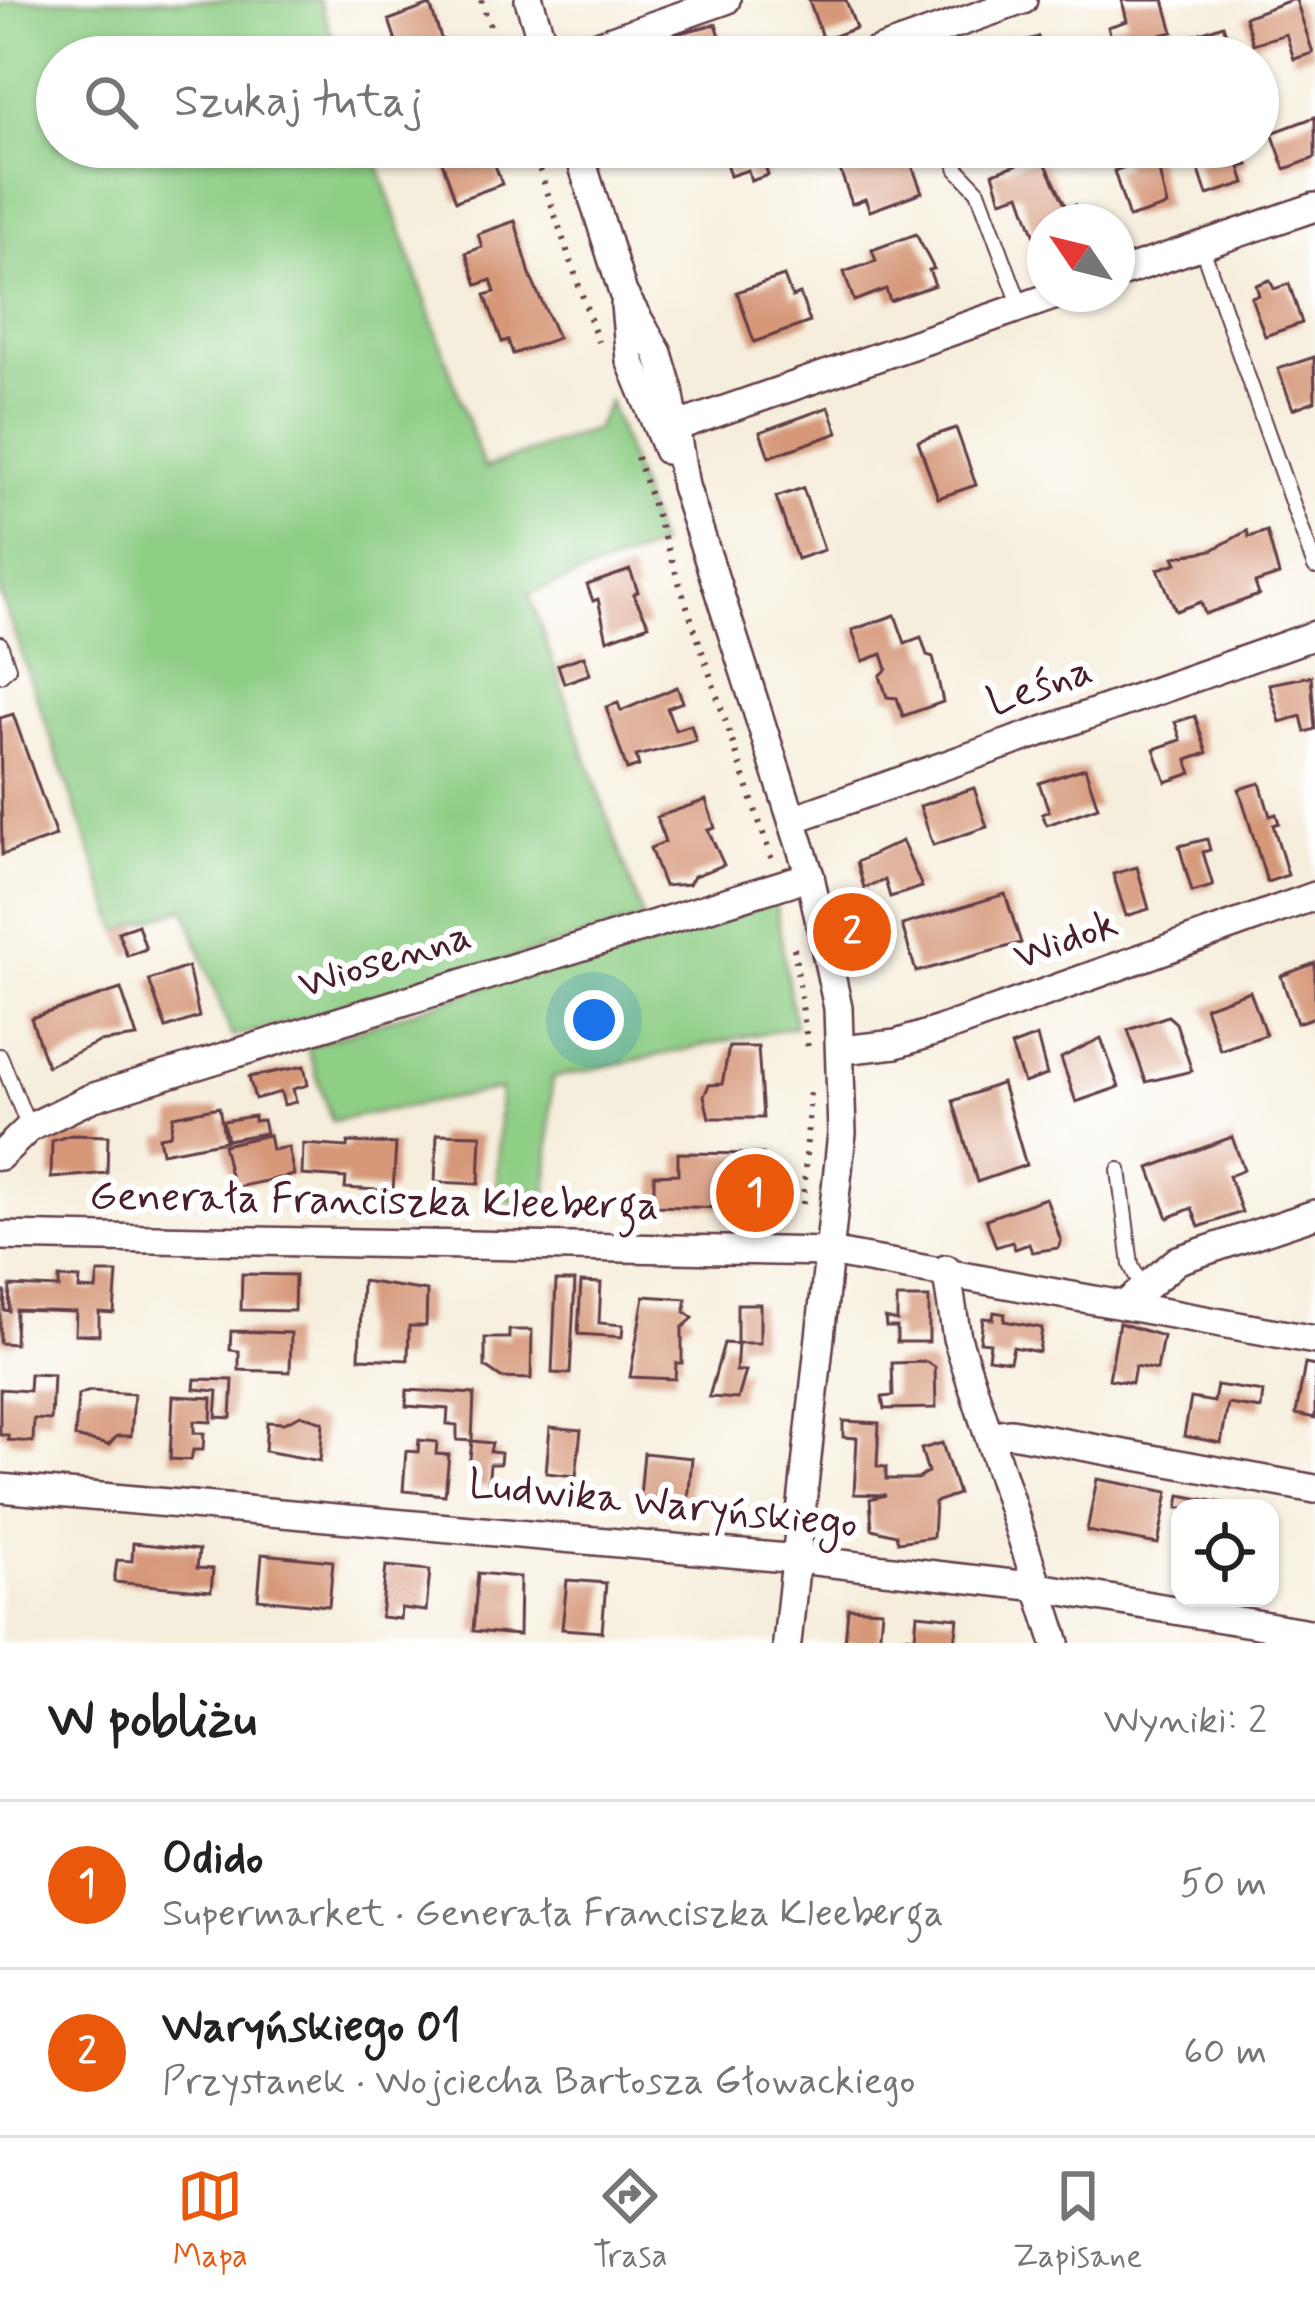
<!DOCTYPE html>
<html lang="pl">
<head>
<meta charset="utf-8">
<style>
	body { margin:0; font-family:Mynerve,sans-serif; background:#f2f2f2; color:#222 }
	.controls { position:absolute; right:36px; bottom:36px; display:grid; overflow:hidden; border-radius:24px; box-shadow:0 3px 9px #0004 }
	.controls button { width:108px; height:108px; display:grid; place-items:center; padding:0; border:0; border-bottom:3px solid #e0e0e0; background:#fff; color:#222; font:60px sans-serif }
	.compass { position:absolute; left:1027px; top:204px; width:108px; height:108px; border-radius:50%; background:#fff; box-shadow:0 3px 9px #0004; rotate:305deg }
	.you { position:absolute; left:594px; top:1020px; width:42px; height:42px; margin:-30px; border:9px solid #fff; border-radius:50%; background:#1a73e8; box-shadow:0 0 0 18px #1a73e833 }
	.badge { display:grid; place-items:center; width:78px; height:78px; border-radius:50%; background:#ea580c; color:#fff; font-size:39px; font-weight:700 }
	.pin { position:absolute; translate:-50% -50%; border:6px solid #fff; box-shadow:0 3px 12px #0006 }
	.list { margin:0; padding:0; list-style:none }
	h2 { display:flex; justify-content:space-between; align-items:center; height:156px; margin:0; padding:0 48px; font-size:51px }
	h2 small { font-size:39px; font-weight:400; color:#767676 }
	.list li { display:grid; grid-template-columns:78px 1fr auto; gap:36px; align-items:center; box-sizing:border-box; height:168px; padding:0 48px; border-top:3px solid #e0e0e0 }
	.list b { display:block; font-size:45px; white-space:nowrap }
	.list p { margin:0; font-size:39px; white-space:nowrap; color:#767676 }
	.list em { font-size:39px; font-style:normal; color:#767676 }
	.icon { flex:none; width:66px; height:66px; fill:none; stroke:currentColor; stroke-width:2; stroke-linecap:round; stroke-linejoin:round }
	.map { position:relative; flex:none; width:1315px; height:1643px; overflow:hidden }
	.search { position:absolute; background:#fff; box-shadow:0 3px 9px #0004; left:36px; right:36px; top:36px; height:132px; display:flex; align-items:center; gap:30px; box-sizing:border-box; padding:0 42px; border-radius:66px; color:#767676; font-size:45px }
	.sheet { height:492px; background:#fff }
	nav { display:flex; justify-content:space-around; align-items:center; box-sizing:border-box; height:168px; border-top:3px solid #e0e0e0; background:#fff; font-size:33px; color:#767676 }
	nav a { display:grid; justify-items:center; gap:6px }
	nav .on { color:#ea580c }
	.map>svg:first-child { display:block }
	.green { fill:#8ece85; stroke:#6c7658; stroke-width:3 }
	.building { fill:#d69879 }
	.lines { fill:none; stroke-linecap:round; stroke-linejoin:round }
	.service-casing { stroke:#643e46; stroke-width:18 }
	.minor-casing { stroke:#643e46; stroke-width:32 }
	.path { stroke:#643e46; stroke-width:6; stroke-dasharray:3 9; stroke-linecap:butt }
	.service { stroke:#fff; stroke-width:14 }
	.minor { stroke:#fff; stroke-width:27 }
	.labels { text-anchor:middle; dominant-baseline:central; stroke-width:12; stroke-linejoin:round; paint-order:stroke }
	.street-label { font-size:42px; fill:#4a1f2b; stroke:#fff }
</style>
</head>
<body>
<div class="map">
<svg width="1315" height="1643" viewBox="0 0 1315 1643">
	<rect width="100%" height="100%" fill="#fff"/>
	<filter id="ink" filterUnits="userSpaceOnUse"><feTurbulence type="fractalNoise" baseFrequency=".00833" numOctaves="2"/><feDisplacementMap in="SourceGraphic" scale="24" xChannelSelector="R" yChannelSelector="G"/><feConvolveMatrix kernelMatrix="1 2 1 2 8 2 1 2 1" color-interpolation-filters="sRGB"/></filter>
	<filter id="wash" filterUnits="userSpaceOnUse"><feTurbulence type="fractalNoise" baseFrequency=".004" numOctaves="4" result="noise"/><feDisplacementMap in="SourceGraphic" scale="48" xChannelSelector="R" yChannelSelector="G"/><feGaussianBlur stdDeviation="2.7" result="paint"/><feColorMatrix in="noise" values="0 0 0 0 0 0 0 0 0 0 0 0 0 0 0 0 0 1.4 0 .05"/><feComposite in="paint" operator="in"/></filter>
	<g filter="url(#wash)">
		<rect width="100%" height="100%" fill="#f6eedc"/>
		<g class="green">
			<path d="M12 0H319L340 57H57V147H372L484 468 596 429 609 401 659 546 529 594 643 918 368 1002 232 1037 185 908 119 931 0 593V4Z"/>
			<path d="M775 903 795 1026 552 1078 547 1206 496 1200 500 1089 332 1121 307 1047 518 976Z"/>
		</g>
		<g id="blocks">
			<g class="building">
				<path d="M809 0H846L856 28 823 40Z"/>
				<path d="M1122 0H1164L1173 32 1152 37 1155 49 1223 25 1234 57H1141L1133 42 1115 48 1108 27 1127 21Z"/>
				<path d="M1291 0H1296L1313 53 1294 59 1286 34 1253 44 1245 17Z"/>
				<path d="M430 5 446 53 451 50 454 57H395L391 46 397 44 389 20Z"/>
				<path d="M716 24 727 57H646L643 49 662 43 660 38Z"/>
				<path d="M1038 37 1043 54 1054 51 1056 57H1016L1012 46Z"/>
				<path d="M1315 117V158L1285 169 1272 133Z"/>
				<path d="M448 147H488L502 184 456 201 441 159 451 155Z"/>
				<path d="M721 147H769L760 151 768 175 751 181 748 170 730 176Z"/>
				<path d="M1238 147 1248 165 1240 167 1245 183 1207 195 1196 161Z"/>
				<path d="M1154 149 1167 206 1129 218 1114 171 1125 167 1122 159Z"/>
				<path d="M873 151 877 163 907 153 922 192 870 211 865 199 852 204 838 164Z"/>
				<path d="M1042 156 1066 207 1075 205 1077 214 1069 216 1071 222H1045L1041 254 1020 194 1001 200 993 173Z"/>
				<path d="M515 221 531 278 558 338 513 354 508 340 502 342 485 295 495 292 491 280 477 285 466 253 482 247 478 234Z"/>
				<path d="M916 234 934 269 929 270 935 285 890 301 886 289 854 301 844 272 876 261 872 250Z"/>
				<path d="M784 276 792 297 800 294 810 322 754 342 737 292Z"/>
				<path d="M1270 280 1274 289 1289 284 1302 323 1265 336 1251 297 1259 295 1256 285Z"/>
				<path d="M1314 357 1315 401 1293 409 1278 369Z"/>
				<path d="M829 407 838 433 769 457 760 432Z"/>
				<path d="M956 428 976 485 938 498 918 441Z"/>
				<path d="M803 488 824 550 797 559 776 497Z"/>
				<path d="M1247 531 1249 537 1267 531 1279 575 1255 583 1259 595 1205 614 1201 602 1176 611 1158 569 1177 563 1174 557 1212 550Z"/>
				<path d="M630 570 638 592 633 594 649 625 607 640 598 599 593 601 587 585Z"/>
				<path d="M895 615 905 643 921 637 927 655 933 657 943 702 903 716 897 698 887 697 880 676 887 669 882 654 863 661 852 630Z"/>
				<path d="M584 656 590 674 564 683 558 665Z"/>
				<path d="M1311 676 1315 729 1305 732 1301 716 1280 722 1269 684Z"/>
				<path d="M677 687 683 702 667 708 675 730 691 725 696 741 636 756 639 766 627 770 606 707 618 703 621 711Z"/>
				<path d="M13 714 56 836 2 855 0 718Z"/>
				<path d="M1195 716 1207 753 1187 760 1192 773 1166 782 1154 749 1181 740 1175 722Z"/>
				<path d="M1085 768 1098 807 1047 825 1042 814 1049 811 1039 783Z"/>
				<path d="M1260 783 1270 816 1276 814 1279 823 1273 825 1288 875 1267 882 1239 789Z"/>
				<path d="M974 788 987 827 933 845 920 806Z"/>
				<path d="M706 800 715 828 708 830 724 865 694 876 689 884 664 886 650 848 665 842 657 817Z"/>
				<path d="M1207 839 1210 850 1203 852 1213 886 1192 892 1179 846Z"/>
				<path d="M902 841 922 887 890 897 885 880 864 888 857 862Z"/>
				<path d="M1137 867 1149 909 1126 916 1113 874Z"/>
				<path d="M1005 894 1021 943 916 972 902 925Z"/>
				<path d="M138 925 146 949 127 956 118 932Z"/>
				<path d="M1315 963V1017L1297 1023 1281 976Z"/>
				<path d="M188 967 199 1017 166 1028 149 980Z"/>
				<path d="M121 989 137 1037 99 1042 47 1066 31 1018Z"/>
				<path d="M1250 991 1266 1035 1220 1050 1205 1007Z"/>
				<path d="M1168 1016 1176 1023 1192 1071 1146 1082 1128 1030Z"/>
				<path d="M1037 1036 1047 1075 1024 1083 1011 1046Z"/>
				<path d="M1101 1038 1119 1087 1076 1102 1061 1058Z"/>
				<path d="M729 1047H758L763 1118H709L704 1096 709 1085 722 1084Z"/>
				<path d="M304 1066 308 1085 293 1089 296 1102 284 1105 281 1092 255 1099 249 1077Z"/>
				<path d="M1002 1083 1026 1165 977 1182 953 1101Z"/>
				<path d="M219 1107 225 1141 162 1153 159 1137 170 1135 173 1116Z"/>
				<path d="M254 1116V1121L263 1120 266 1133 227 1140 223 1121Z"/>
				<path d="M437 1134 481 1135 479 1184 435 1182Z"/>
				<path d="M71 1135 108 1136 107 1173 51 1178 52 1141Z"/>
				<path d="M269 1135 272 1150 288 1147 294 1175 233 1188 223 1145Z"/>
				<path d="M1232 1137 1244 1170 1229 1176 1242 1212 1199 1227 1192 1208 1168 1218 1149 1168Z"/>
				<path d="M348 1142 396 1144 393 1191 345 1188 346 1178 302 1175 303 1144 347 1147Z"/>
				<path d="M678 1153 763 1154V1209L654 1206V1175L678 1174Z"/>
				<path d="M1046 1198 1061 1241 1058 1248 1032 1252 1029 1244 1015 1249 1012 1242 996 1247 986 1219Z"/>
				<path d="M98 1273H117L114 1313 99 1312V1335L75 1334 76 1312 16 1310 15 1344 0 1343V1292H5L4 1310 9 1311 10 1286 59 1288V1278L80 1279 79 1289 96 1290Z"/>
				<path d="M242 1274 295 1275 294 1311 241 1310Z"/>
				<path d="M362 1281 427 1291 426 1326H409L408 1360 359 1358Z"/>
				<path d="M556 1281H575L570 1374 552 1373Z"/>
				<path d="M581 1282 601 1283 599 1323 623 1325 622 1337 578 1334Z"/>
				<path d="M644 1296 686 1299 685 1312 693 1318 682 1328V1363H676L675 1379 630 1377Z"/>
				<path d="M897 1298H929V1342H897V1327H886L885 1318 897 1321Z"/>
				<rect x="737" y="1304" width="23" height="39"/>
				<path d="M994 1312 1005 1314 1004 1321 1042 1328 1039 1352 1013 1347 1010 1361 988 1358 990 1343 980 1342 983 1318 993 1319Z"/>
				<path d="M1119 1323 1163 1336 1157 1370 1135 1366 1132 1383 1109 1379Z"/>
				<path d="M509 1330H532L531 1379 501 1378 485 1367V1338H509Z"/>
				<path d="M231 1331 291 1333 290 1372 239 1370V1351L230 1350Z"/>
				<path d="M724 1343 738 1344 736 1371H746L738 1399 709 1397Z"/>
				<path d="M927 1362 935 1367 936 1408 884 1409 882 1397 893 1396 892 1363Z"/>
				<path d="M1305 1364 1315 1366V1418L1296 1414Z"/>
				<path d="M30 1374 53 1375 51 1420 34 1419 33 1442 8 1440V1435H0V1389L29 1391Z"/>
				<path d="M195 1379 233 1380 231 1418 216 1417 218 1391 194 1389Z"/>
				<path d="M1217 1385 1263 1392 1261 1409 1228 1404 1221 1443 1184 1436 1191 1398 1214 1402Z"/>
				<path d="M407 1390 474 1394 472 1441 457 1440V1425L447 1424 448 1409 406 1406Z"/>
				<path d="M90 1391 134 1394 131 1436H117L109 1445 75 1437 78 1395Z"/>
				<path d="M173 1396 212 1398 211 1422 194 1421V1433H204L203 1450H193L191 1460 170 1459Z"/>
				<path d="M301 1415 323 1422 320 1461 265 1451 267 1422 284 1423Z"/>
				<path d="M843 1421 879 1423 877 1466 886 1467V1479H918L928 1472 921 1449 942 1443 958 1494 935 1502 933 1537 898 1542 896 1535 872 1529 870 1499 886 1495 854 1494 857 1438 843 1437Z"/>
				<path d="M550 1427 581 1430 576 1476 546 1473Z"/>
				<path d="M419 1440 437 1442 436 1454 449 1455 445 1495 403 1491 406 1451 418 1452Z"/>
				<path d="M472 1441 492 1443 490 1452 501 1453 500 1464H490L488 1487 467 1486Z"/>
				<path d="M644 1453 692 1458 688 1501 640 1497Z"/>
				<path d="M1097 1479 1168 1492 1158 1544 1087 1531Z"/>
				<path d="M1180 1495 1239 1506V1508H1178Z"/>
				<path d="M133 1543 199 1550 197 1568 213 1569 211 1591 114 1582 117 1560 132 1561Z"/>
				<path d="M262 1554 333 1561 329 1606 258 1599Z"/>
				<path d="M386 1566 430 1570 426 1611 401 1608 400 1619 381 1617Z"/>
				<path d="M478 1573 520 1577 519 1635 473 1631Z"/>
				<path d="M567 1580 606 1583 602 1632 562 1629Z"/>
				<path d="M848 1608 882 1610 879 1643H845Z"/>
				<path d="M917 1614 958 1618 955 1643H904L905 1636 915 1637Z"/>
			</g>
		</g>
	</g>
	<g filter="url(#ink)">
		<use href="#blocks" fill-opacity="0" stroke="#643e46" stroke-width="3"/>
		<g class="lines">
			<g class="service-casing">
				<g id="service">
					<path d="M951 147 958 170 978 191 1021 307"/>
					<path d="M1201 245 1315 567"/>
					<path d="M0 644 8 668 0 675"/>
					<path d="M0 1056 29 1128"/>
					<path d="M1119 1170 1131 1265 1141 1286"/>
				</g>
			</g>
			<g class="minor-casing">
				<g id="minor">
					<path d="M529 0 547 57"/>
					<path d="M563 57 726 0"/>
					<path d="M862 57 1023 0"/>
					<path d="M577 147 623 293 658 353 669 390 685 486 810 876 838 1008 842 1133 787 1643"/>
					<path d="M1117 274 1315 207"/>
					<path d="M625 305 630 360 667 450"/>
					<path d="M661 432 1059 294"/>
					<path d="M793 819 1315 635"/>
					<path d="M842 1050 896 1044 940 1030 1315 896"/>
					<path d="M0 1156 29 1128 91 1098 810 876"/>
					<path d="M0 1236 829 1252 1315 1340"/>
					<path d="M946 1269 957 1338 1056 1643"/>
					<path d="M1128 1302 1178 1260 1315 1214"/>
					<path d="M991 1435 1011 1433 1315 1489"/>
					<path d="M0 1488 798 1559 1039 1587 1315 1634"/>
				</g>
			</g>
			<g class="path">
				<path d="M481 0 501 57"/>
				<path d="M532 147 598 342"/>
				<path d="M637 457 772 860"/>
				<path d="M794 948 808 1048"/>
				<path d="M803 1204 810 1091"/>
			</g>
			<use href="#service" class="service"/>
			<use href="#minor" class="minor"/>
		</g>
	</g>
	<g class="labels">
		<g class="street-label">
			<text transform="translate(1040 687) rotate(-19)">Leśna</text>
			<text transform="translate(1066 941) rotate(-20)">Widok</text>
			<text transform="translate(385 961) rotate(-17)">Wiosenna</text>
			<text transform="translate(374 1202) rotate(1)">Generała Franciszka Kleeberga</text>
			<text transform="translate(663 1505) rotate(6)">Ludwika Waryńskiego</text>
		</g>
	</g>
</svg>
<div class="controls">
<button><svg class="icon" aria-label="locate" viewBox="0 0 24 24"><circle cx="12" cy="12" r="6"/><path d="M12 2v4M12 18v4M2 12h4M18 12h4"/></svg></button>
</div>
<svg class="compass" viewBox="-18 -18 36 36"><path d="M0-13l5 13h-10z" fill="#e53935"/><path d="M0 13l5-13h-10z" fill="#767676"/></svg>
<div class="you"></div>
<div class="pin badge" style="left:755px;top:1193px">1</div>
<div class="pin badge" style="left:852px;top:932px">2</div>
<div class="search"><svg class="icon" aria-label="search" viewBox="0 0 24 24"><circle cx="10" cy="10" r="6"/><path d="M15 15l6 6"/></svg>Szukaj tutaj</div>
</div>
<section class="sheet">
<h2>W pobliżu<small>Wyniki: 2</small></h2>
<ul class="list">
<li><span class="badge">1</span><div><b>Odido</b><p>Supermarket · Generała Franciszka Kleeberga</p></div><em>50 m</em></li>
<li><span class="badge">2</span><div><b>Waryńskiego 01</b><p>Przystanek · Wojciecha Bartosza Głowackiego</p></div><em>60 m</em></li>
</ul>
</section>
<nav>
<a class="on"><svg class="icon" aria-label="map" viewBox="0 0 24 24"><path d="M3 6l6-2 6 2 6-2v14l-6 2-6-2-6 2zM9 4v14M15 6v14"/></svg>Mapa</a>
<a><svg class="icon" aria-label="directions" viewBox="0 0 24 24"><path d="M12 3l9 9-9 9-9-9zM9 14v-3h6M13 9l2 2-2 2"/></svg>Trasa</a>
<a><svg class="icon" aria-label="saved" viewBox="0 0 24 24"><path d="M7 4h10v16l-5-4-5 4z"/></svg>Zapisane</a>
</nav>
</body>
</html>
